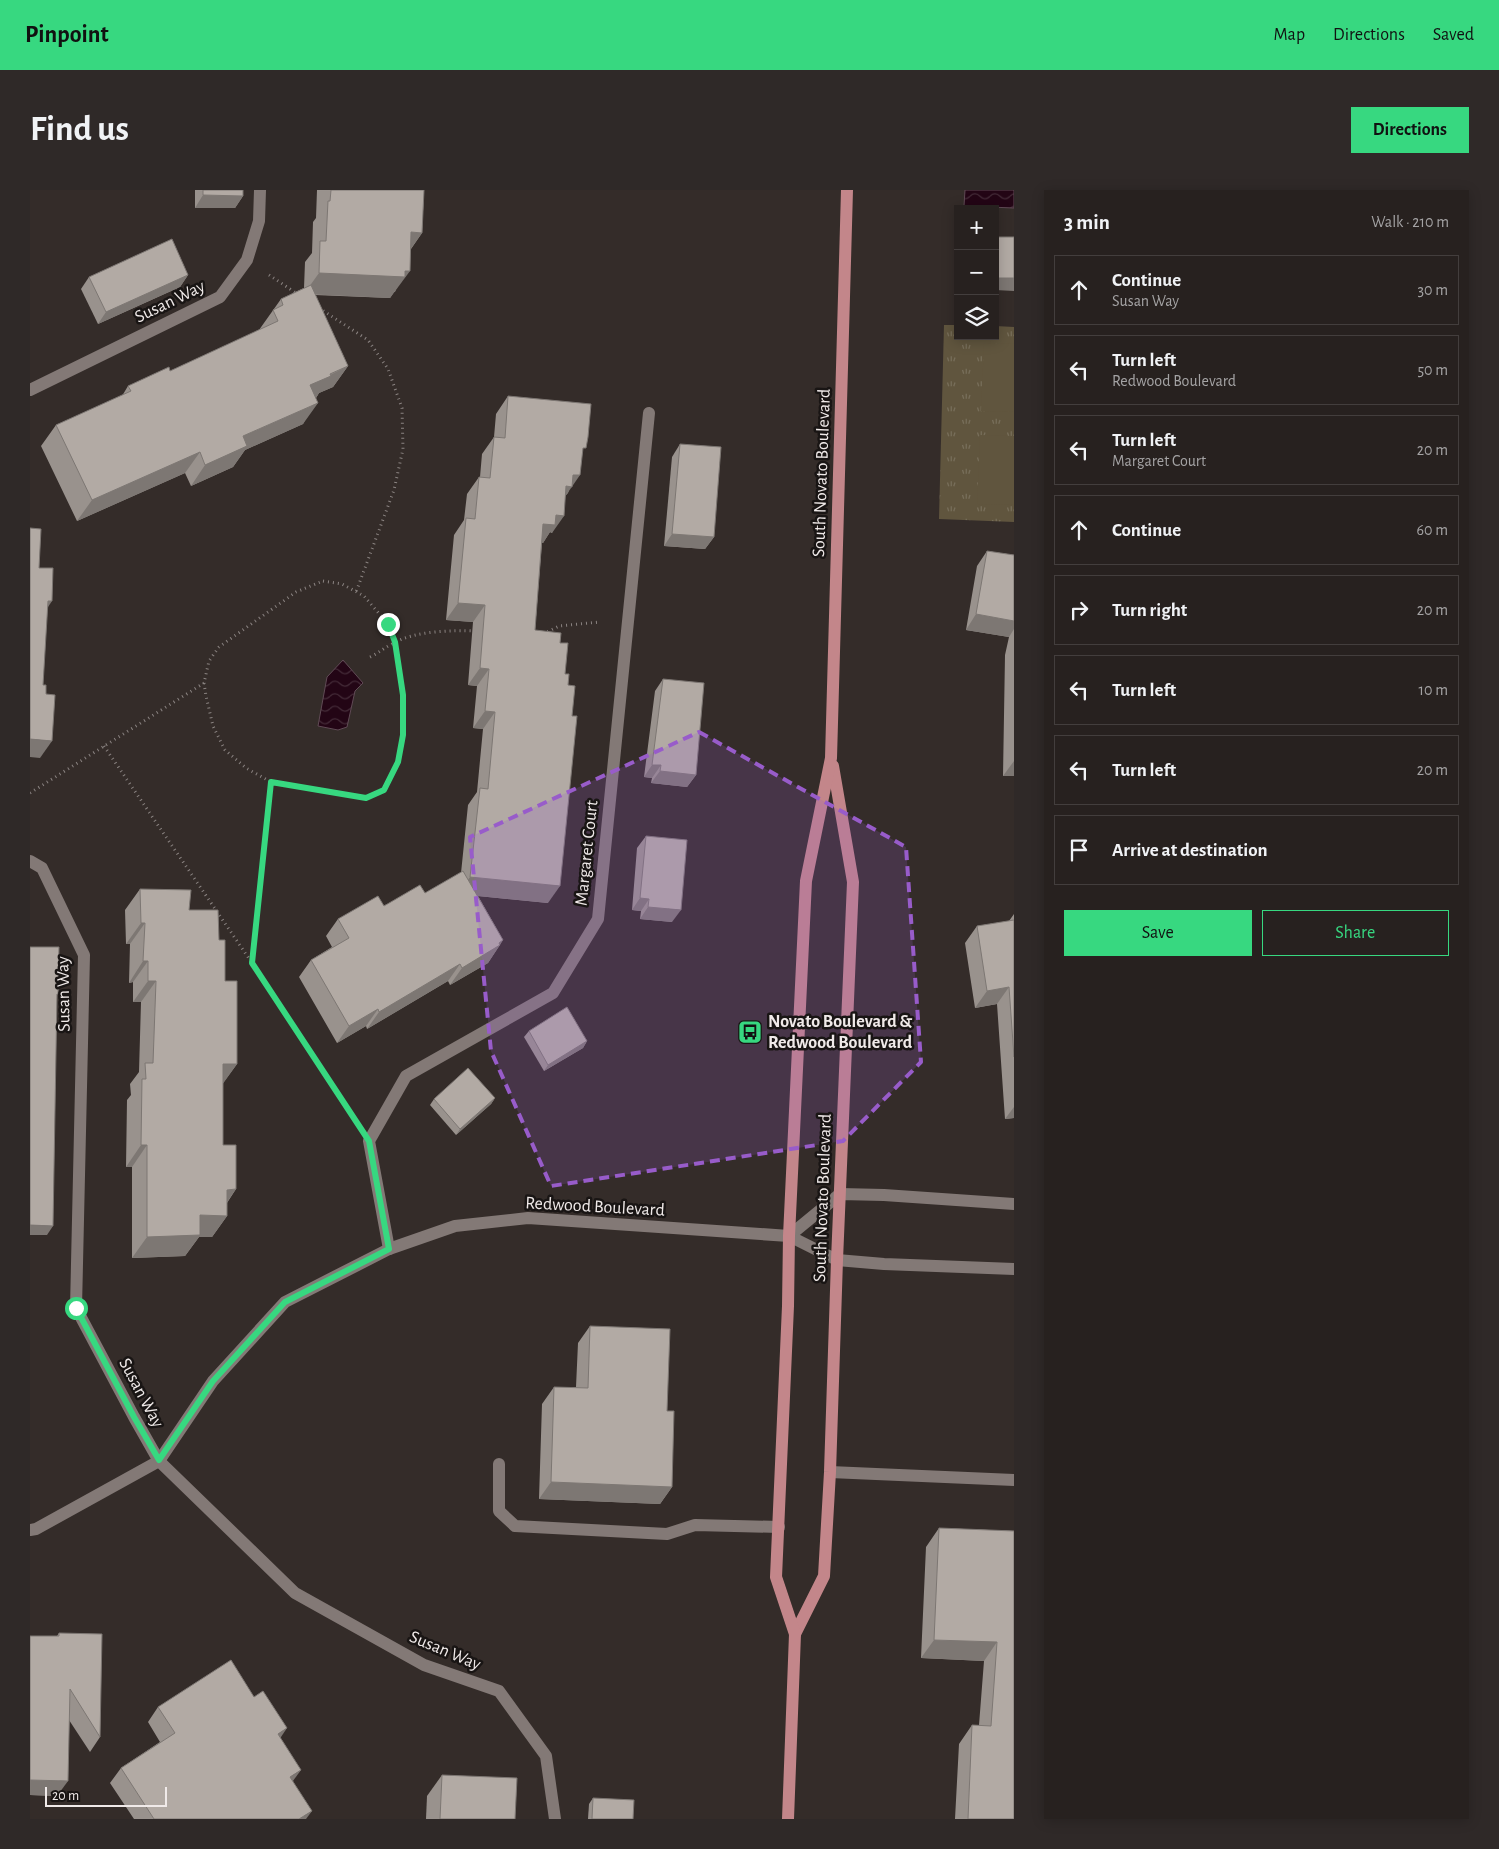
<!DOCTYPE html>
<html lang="en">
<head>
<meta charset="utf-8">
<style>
	body { margin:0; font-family:"Alegreya Sans",sans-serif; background:#2f2928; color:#f1f3f6 }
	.controls { position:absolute; right:15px; top:15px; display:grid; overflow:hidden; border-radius:0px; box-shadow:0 2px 12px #0003 }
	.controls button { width:45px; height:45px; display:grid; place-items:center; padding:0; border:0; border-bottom:1px solid #433e3d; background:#27211f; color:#f1f3f6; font:25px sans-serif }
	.scale { position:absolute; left:15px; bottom:12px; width:122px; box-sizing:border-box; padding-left:5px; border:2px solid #f0eae9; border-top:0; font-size:14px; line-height:18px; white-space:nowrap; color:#f0eae9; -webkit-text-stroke:4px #191514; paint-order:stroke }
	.stop { position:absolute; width:15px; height:15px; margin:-11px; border:4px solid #37d880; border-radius:50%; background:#fff }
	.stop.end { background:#37d880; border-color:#fff; box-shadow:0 1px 5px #0008 }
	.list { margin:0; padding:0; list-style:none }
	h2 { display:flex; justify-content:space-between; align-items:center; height:65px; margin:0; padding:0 20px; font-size:21px }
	h2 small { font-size:16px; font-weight:400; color:#a4a3a4 }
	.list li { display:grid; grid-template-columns:32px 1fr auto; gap:15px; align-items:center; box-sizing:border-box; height:70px; margin:0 10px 10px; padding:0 10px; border:1px solid #433e3d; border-radius:0px }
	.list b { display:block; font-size:19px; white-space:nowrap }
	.list p { margin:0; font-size:16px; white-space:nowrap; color:#a4a3a4 }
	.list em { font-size:16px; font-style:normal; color:#a4a3a4 }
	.actions { display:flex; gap:10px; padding:15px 20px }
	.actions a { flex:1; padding:11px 0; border:1px solid #37d880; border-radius:0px; text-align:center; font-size:18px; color:#37d880 }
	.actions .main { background:#37d880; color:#111 }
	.icon { flex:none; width:28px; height:28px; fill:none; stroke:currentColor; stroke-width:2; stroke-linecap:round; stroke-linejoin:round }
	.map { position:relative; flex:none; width:984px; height:1629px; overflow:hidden; border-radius:0px }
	header { display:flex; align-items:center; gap:30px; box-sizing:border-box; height:70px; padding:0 25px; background:#37d880; color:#111 }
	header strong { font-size:24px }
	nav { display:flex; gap:28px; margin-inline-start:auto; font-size:18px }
	.intro { display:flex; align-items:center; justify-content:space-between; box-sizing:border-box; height:120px; padding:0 30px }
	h1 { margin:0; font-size:35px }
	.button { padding:12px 22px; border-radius:0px; background:#37d880; color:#111; font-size:18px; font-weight:700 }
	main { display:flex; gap:30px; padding:0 30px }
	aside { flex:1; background:#27211f; border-radius:0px; box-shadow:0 2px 12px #0003 }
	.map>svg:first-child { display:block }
	.grass { fill:url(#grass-tufts) }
	.garden { fill:#60553e }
	.water { fill:url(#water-waves); stroke:#604a55 }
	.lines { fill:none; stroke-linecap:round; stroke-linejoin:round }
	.path { stroke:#8b8482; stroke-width:3; stroke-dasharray:1 4; stroke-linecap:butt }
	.minor { stroke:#837976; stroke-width:12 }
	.major { stroke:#c3868a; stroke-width:12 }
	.wall { fill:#99928d }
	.shaded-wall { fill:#7d7773 }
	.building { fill:#b2aaa4; stroke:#7d7773 }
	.route { stroke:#37d880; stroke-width:6 }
	.marked { fill:#985cca; fill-opacity:0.2; stroke:#985cca; stroke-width:4; stroke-dasharray:10 6; stroke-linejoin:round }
	.labels { text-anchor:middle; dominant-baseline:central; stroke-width:5; stroke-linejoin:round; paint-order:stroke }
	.street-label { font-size:18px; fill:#f0eae9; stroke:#191514 }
	.poi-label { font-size:18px; font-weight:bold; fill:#f0eae9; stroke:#191514; text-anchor:start }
</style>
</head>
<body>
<header>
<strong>Pinpoint</strong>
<nav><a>Map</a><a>Directions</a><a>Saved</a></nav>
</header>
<div class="intro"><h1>Find us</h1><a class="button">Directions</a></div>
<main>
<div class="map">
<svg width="984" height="1629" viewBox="0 0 984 1629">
	<defs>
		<pattern id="grass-tufts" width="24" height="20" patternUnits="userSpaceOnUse" patternTransform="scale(1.25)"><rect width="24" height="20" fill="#60553e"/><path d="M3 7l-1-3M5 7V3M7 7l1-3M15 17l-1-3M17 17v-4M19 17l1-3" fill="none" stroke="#776e5a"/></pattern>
		<pattern id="water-waves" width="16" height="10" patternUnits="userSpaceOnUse" patternTransform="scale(1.25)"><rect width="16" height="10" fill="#230515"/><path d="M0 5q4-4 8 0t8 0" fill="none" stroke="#432a37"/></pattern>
	</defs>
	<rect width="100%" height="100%" fill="#342c29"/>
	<path class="grass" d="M914 135H928V146H965V136L984 137V332L909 329Z"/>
	<g class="garden">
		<path d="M954 153 984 154V222L951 221Z"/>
		<path d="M950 245 984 246V315L947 314Z"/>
	</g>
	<g class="water">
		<path d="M935 0H984V18L934 16Z"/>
		<path d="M313 470 333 493 325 501 317 537 308 540 288 536 297 487Z"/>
	</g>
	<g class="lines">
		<g class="path">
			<path d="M239 85 269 105"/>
			<path d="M289 118 338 150 358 179 372 218 373 259 364 300 326 402"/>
			<path d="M293 391 312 394 334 406 358 434 365 452 373 505V545L368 572 354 600 336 608 241 592 216 578 195 560 183 536 176 506 174 493 179 471 189 457 266 402Z"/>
			<path d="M513 444 529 436 570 432"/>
			<path d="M340 467C349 463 355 457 364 453 384 441 422 440 445 441"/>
			<path d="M74 556 222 773 322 926"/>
			<path d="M0 603 174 493"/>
			<path d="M222 773 241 592"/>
		</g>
		<g class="minor">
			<path d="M0 200 190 107 217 70 229 31 230 0"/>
			<path d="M0 671 12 678 54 765 46 1118 104 1227 129 1271 265 1403 394 1475 469 1501 516 1566 525 1629"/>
			<path d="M759 1046 810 1004 854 1005 984 1014"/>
			<path d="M359 1059 339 951 376 886 523 803 568 729 619 223"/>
			<path d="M469 1274V1321L485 1336 637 1344 665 1335 749 1337"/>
			<path d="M800 1282 984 1290"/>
			<path d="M0 1340 6 1339 129 1271 183 1191 255 1112 359 1059 425 1036 498 1028 759 1046 807 1070 854 1074 984 1079"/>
		</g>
		<g class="major">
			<path d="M765 1444 794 1386 800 1282 807 1070 823 692 803 576"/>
			<path d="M758 1629 765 1444 746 1387 758 1116 759 1046 776 691 801 568 817 0"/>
		</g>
	</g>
	<g class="wall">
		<path d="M165 0H213V6L205 18H165Z"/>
		<path d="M287 0H394L392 43 381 59 365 102H364L360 108 285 105 318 176 303 197 289 203 286 208 273 234 215 260 203 277 161 296 155 283 47 331 11 256 26 235 92 206 98 196 140 181 229 140 251 109 274 98 275 72 282 63 283 32 286 28Z"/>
		<path d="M928 65V99H927Z"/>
		<path d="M158 85 150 97 68 134 51 99 59 87Z"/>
		<path d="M478 206 552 263 538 303 535 306 522 343 520 342 513 353 512 352 505 440 530 453 535 484 518 713 448 706 473 750 458 773 420 795 418 791 337 839 336 836 307 853 269 787 281 770 302 757 296 746 308 729 395 703 431 683 438 615 447 602 453 539 443 538 447 496 438 495 443 432 416 430 424 345 434 330 437 304 449 287H450L452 264 464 247 466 224Z"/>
		<path d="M650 254 684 347 675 359 634 356 642 267Z"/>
		<path d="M957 361 984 365V586H973L975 465 979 447 936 440 947 376Z"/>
		<path d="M633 489 666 585 657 597 621 593 622 588 614 587 625 501Z"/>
		<path d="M616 646 642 732 610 729 611 721 602 720 607 658Z"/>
		<path d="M110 699 159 720 189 750 207 874 193 893V955L206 999 197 1013V1026L182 1047H169L155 1066 102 1068V977H96L97 910 101 905 100 894 109 882 111 812H103V792L99 793 100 754H96L95 720Z"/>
		<path d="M984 724V928L975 929 967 814 945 818 935 753 947 736 979 731Z"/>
		<path d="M499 841 557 851 553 858 514 881 494 847Z"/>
		<path d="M465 908 461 914 426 945 400 915 404 909Z"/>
		<path d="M560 1136 637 1221 642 1297 630 1314 509 1309 512 1214 524 1197H546L548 1153Z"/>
		<path d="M909 1338 984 1341V1629H925L929 1554 942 1535H949L954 1471 891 1468 896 1357Z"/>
		<path d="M29 1443 70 1547 60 1562 39 1530 27 1606 0 1605V1446H27Z"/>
		<path d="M128 1517 250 1548 263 1591 276 1629H104L80 1593 91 1578 130 1552 118 1532Z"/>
		<path d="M412 1585 485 1629H396L397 1606Z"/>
		<path d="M563 1608 603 1629H558L559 1614Z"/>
	</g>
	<g class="shaded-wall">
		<path d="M173 5 213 6 205 18H165Z"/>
		<path d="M381 42 392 43 377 64Z"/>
		<path d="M380 81 360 108 274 104 289 83Z"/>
		<path d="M158 85 150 97 68 134 76 122Z"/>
		<path d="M965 88H984V101L965 100Z"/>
		<path d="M318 176 303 197 289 203 286 208 265 216 280 195Z"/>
		<path d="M288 213 273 234 215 260 203 277 161 296 175 275 213 246Z"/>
		<path d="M170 262 155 283 47 331 62 310Z"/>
		<path d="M543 285H550L530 314 524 313Z"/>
		<path d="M526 325 534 326 522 343 520 342 513 353 501 352 513 334Z"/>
		<path d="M642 344 684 347 675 359 634 356Z"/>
		<path d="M18 411H22L10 429Z"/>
		<path d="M428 413 455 415 443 432 416 430Z"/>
		<path d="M946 424 984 431V439L979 447 936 440Z"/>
		<path d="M450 478 459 479 447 496 438 495Z"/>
		<path d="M455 521 465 522 453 539 443 538Z"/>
		<path d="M0 549 22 551 10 568 0 567Z"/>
		<path d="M984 571V586H973Z"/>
		<path d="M622 575H631L622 588 614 587Z"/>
		<path d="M630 581 666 585 657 597 621 593Z"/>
		<path d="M440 687 530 696 518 713 428 704Z"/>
		<path d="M610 708 619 709 611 721 602 720Z"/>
		<path d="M618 717 651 720 642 732 610 729Z"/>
		<path d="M111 733H115L100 754H96Z"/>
		<path d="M473 750 468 757 470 755 458 773 420 795 432 778Z"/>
		<path d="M113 771H118L103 792 99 793Z"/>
		<path d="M430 774 418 791 337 839 349 822Z"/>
		<path d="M118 791H126L111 812H103Z"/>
		<path d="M979 797 967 814 945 818 957 801Z"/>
		<path d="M348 819 336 836 307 853 319 836Z"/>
		<path d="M557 851 553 858 514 881 518 875Z"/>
		<path d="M193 874H207L192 895Z"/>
		<path d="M465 908 461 914 426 945 430 939Z"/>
		<path d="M984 917V928L975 929Z"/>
		<path d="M111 955H117L102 977H96Z"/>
		<path d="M206 999 191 1021 197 1000Z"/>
		<path d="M170 1025 197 1026 182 1047H169L155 1066 102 1068 117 1047Z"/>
		<path d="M0 1035 23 1036 17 1045H0Z"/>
		<path d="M521 1292 642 1297 630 1314 509 1309Z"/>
		<path d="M904 1450 967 1452 954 1471 891 1468Z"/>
		<path d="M257 1538 247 1553 248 1544Z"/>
		<path d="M271 1580 260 1595V1587Z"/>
		<path d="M0 1590 38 1591 27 1606 0 1605Z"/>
		<path d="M282 1621 276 1629H269Z"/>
	</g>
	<g class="building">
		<path d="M173 0H213V6L173 5Z"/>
		<path d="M301 0H394L392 43 381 42 380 81H375V87L289 83 290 51H296L298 11H300Z"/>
		<rect x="965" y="47" width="19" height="41"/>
		<path d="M142 49 158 85 76 122 59 87Z"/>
		<path d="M281 95 318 176 300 184 301 186 280 195 288 213 213 246 217 256 175 275 170 262 62 310 26 235 101 201 98 196 139 177 140 181 248 131 243 120 253 115 251 109Z"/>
		<path d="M478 206 561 214 558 247 556 258H553L550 285H543L542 297 536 296 534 326 526 325 525 335 513 334 505 440 531 443 530 453H538L535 484H539L538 495 545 496 542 526H547L530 696 440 687 450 598 458 599 465 522 455 521 459 479 450 478 455 415 428 413 436 328 445 329 449 287 460 288 464 247 475 248Z"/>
		<path d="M650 254 691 257 684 347 642 344Z"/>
		<path d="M0 338 11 339 9 378H23L22 411H18L13 495H16V504L25 505 22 551 0 549Z"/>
		<path d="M957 361 984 365V431L946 424Z"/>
		<path d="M633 489 674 493 666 585 630 581 631 575H622Z"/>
		<path d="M616 646 657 650 651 720 618 717 619 709 610 708Z"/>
		<path d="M433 681 473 750 469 753 470 755 432 778 430 774 349 822 348 819 319 836 281 770 319 748 308 729 348 706 354 716 390 695 395 703Z"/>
		<path d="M110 699 161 700 159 720H188L189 750H195V791H207V874H193V955H206V999L197 1000V1026L170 1025V1045L117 1047V955H111L112 889H116L115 873H123L126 791H118V771H113L115 733H111Z"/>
		<path d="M984 730V867L979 797 957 801 947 736Z"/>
		<path d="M0 757H29L28 804H27L23 1036 0 1035Z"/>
		<path d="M537 817 557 851 518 875 499 841Z"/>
		<path d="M438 878 465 908 430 939 404 909Z"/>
		<path d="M560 1136 640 1139 637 1221H644L642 1297 521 1292 524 1197 558 1198Z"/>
		<path d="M909 1338 984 1341V1629H938L942 1535 961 1536 967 1452 904 1450Z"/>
		<path d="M29 1443 72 1444 70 1547 40 1499 38 1591 0 1590V1446H29Z"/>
		<path d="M201 1470 224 1507 233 1501 257 1538 248 1544 271 1580 260 1587 282 1621 269 1629H124L91 1578 145 1543 128 1517Z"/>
		<path d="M412 1585 487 1588 485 1629H410Z"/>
		<path d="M563 1608 604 1610 603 1629H562Z"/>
	</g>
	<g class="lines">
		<path class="route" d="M46 1118 104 1227 129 1270 183 1191 255 1112 359 1059 339 951 222 773 241 592 336 608 354 600 368 572 373 545V505L365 452 358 434"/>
	</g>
	<path class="marked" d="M669 542 876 657 891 872 813 951 521 996 461 861 440 647Z"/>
	<defs>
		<g id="bus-square" transform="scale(1.25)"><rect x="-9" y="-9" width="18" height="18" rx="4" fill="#37d880" stroke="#191514"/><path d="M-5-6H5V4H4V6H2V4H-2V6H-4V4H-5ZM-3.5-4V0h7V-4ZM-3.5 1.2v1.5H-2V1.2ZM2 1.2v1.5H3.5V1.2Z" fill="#111"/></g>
	</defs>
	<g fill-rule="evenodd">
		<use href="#bus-square" x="720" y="842"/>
	</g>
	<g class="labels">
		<g class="street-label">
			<text transform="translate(140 112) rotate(-26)">Susan Way</text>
			<text transform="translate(792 283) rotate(-88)">South Novato Boulevard</text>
			<text transform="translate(557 663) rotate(-84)">Margaret Court</text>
			<text transform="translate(34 804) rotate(-91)">Susan Way</text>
			<text transform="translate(793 1008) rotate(-88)">South Novato Boulevard</text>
			<text transform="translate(565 1017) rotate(3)">Redwood Boulevard</text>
			<text transform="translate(111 1203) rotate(62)">Susan Way</text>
			<text transform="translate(415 1461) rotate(23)">Susan Way</text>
		</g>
		<g class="poi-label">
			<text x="738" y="832">Novato Boulevard &amp;<tspan x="738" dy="21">Redwood Boulevard</tspan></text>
		</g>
	</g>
</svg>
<div class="controls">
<button>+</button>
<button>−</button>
<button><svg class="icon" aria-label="layers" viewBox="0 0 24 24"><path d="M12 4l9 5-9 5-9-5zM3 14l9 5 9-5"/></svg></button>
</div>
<div class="scale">20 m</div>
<div class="stop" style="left:46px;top:1118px"></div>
<div class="stop end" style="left:358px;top:434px"></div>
</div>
<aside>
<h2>3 min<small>Walk · 210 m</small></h2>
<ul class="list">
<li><svg class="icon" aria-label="ahead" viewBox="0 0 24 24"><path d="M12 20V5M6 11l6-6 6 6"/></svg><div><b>Continue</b><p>Susan Way</p></div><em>30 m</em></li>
<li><svg class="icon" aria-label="left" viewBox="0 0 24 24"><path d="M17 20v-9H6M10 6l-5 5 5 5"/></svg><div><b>Turn left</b><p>Redwood Boulevard</p></div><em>50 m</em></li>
<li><svg class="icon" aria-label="left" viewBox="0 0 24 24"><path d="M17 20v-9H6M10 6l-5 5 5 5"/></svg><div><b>Turn left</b><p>Margaret Court</p></div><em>20 m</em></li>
<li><svg class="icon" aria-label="ahead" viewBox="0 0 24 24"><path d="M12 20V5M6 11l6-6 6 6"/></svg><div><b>Continue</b></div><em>60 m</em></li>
<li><svg class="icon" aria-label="right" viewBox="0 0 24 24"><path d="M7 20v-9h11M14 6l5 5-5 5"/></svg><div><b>Turn right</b></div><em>20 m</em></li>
<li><svg class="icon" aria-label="left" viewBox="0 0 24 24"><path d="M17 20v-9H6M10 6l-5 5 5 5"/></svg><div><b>Turn left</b></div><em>10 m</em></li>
<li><svg class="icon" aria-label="left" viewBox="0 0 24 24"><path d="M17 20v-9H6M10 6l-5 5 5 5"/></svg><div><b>Turn left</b></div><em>20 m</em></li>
<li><svg class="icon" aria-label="arrive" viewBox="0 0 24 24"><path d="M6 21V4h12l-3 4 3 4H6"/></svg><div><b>Arrive at destination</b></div></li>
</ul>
<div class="actions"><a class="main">Save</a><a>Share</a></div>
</aside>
</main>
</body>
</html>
